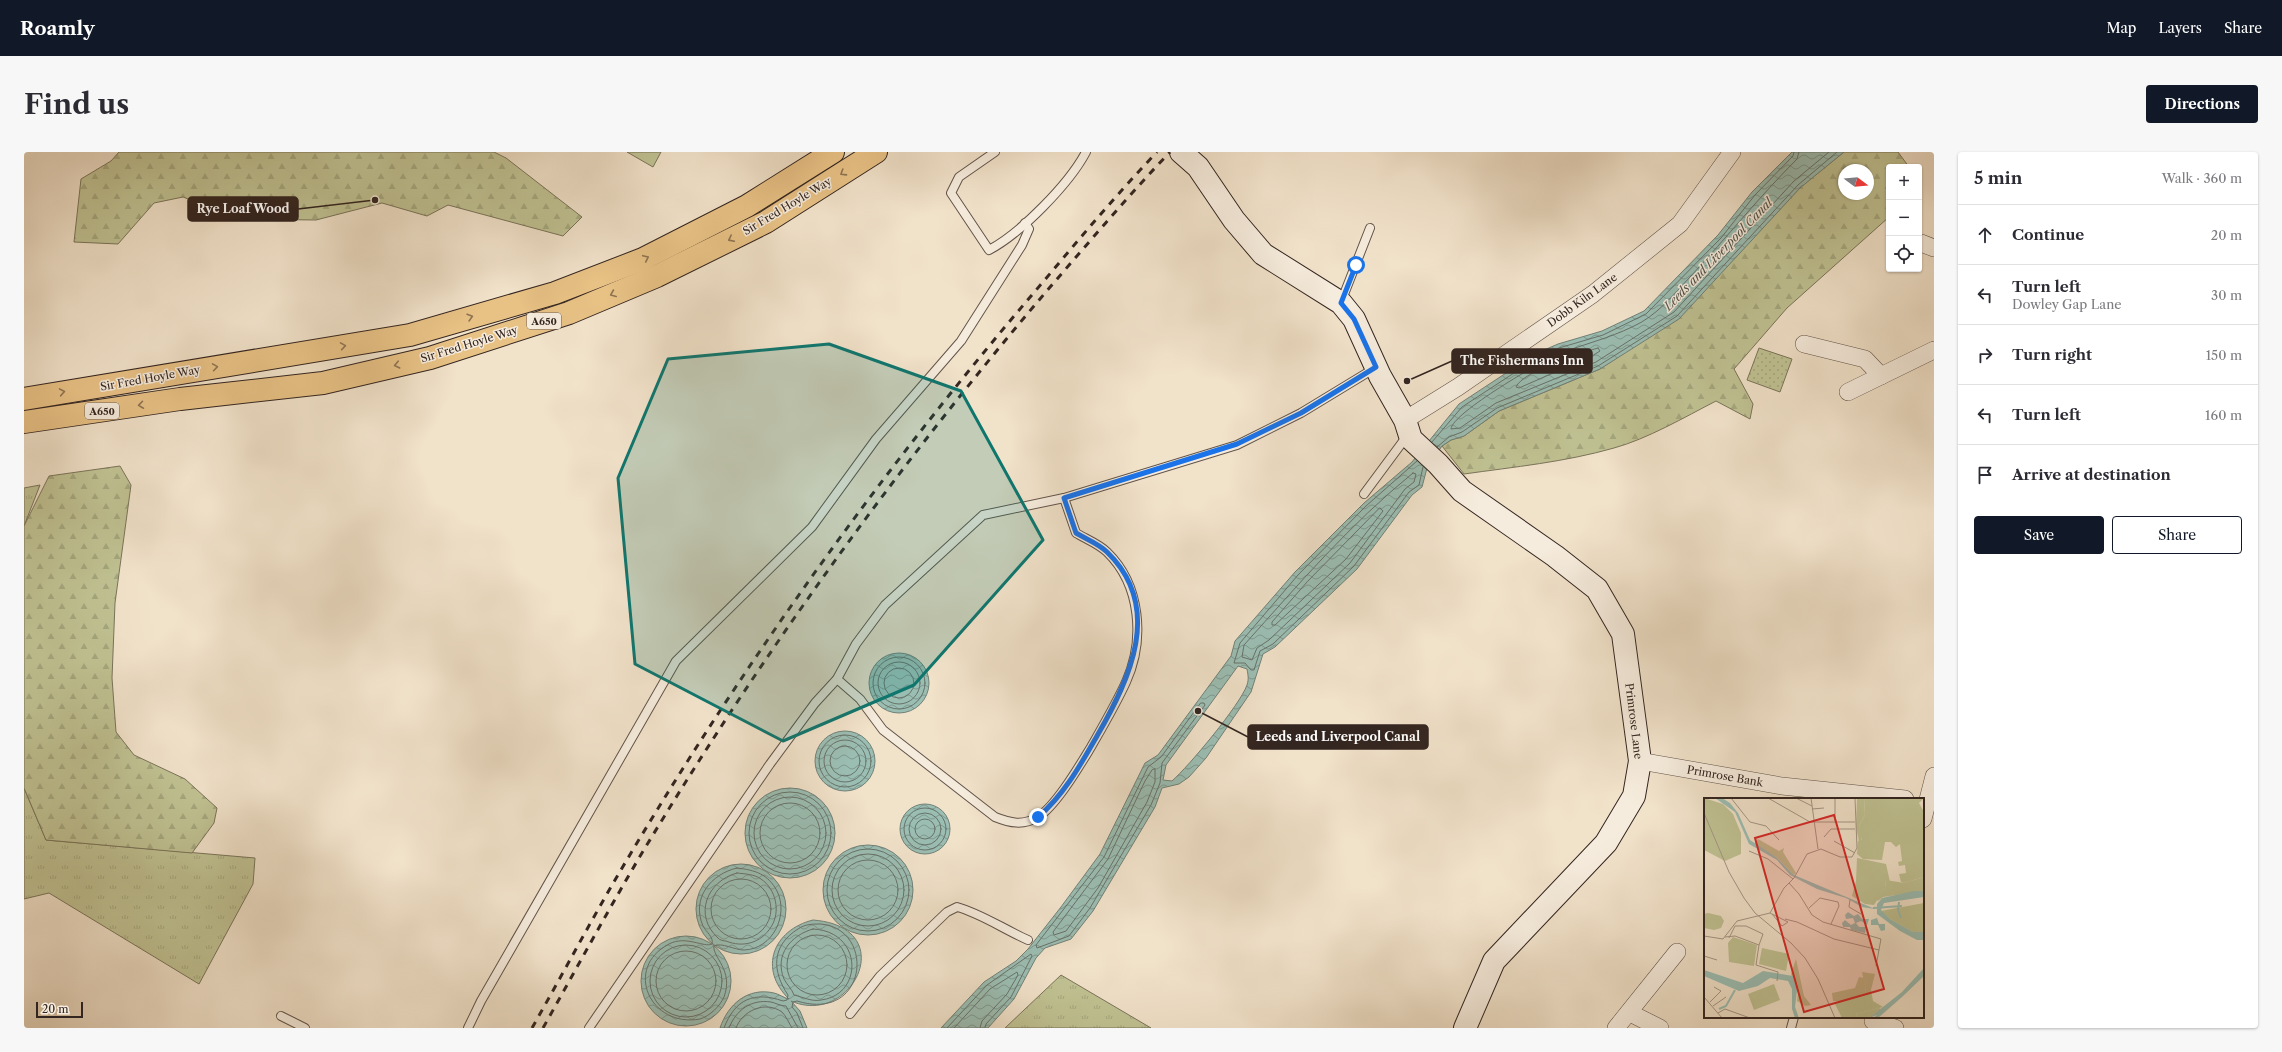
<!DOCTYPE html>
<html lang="en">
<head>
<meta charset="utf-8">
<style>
	body { margin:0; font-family:"Libre Caslon Text",serif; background:#f7f7f7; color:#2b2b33 }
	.controls { position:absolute; right:12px; top:12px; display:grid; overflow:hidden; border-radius:4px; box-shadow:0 1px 3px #0004 }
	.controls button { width:36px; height:36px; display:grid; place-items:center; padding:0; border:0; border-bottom:1px solid #e1e1e2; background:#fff; color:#2b2b33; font:20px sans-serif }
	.compass { position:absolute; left:1814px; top:12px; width:36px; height:36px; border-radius:50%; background:#fff; box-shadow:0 1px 3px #0004; rotate:106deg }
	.scale { position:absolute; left:12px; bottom:10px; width:47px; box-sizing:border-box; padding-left:4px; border:2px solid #332520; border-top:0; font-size:11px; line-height:14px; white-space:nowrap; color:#332520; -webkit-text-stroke:3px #f6ecdd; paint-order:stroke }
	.stop { position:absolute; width:12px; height:12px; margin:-9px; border:3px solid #1a73e8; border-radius:50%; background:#fff }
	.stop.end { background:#1a73e8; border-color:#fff; box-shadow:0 1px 4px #0008 }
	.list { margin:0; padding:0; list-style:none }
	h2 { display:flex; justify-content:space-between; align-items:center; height:52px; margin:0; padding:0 16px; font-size:17px }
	h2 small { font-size:13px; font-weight:400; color:#7c7c81 }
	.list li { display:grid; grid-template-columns:26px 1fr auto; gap:12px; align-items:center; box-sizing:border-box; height:60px; padding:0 16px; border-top:1px solid #e1e1e2 }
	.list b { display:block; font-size:15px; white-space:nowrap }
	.list p { margin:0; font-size:13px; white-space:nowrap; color:#7c7c81 }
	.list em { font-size:13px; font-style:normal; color:#7c7c81 }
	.actions { display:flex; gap:8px; padding:12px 16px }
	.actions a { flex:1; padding:9px 0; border:1px solid #111827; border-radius:4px; text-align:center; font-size:14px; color:#111827 }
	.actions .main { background:#111827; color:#fff }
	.icon { flex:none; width:22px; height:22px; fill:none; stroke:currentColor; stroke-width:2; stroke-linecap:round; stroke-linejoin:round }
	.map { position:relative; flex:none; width:1910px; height:876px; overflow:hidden; border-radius:4px }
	header { display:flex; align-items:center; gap:24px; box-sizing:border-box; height:56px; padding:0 20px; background:#111827; color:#fff }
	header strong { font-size:19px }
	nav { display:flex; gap:22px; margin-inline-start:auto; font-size:14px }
	.intro { display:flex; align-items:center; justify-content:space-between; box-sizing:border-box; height:96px; padding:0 24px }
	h1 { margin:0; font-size:28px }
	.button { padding:10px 18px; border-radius:4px; background:#111827; color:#fff; font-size:14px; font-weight:700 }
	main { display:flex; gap:24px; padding:0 24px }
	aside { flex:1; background:#fff; border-radius:4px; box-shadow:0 1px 3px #0004 }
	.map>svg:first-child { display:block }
	.grass { fill:url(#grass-tufts); stroke:#7a745a }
	.forest { fill:url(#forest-firs); stroke:#7a745a; fill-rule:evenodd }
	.park { fill:url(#park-dots); stroke:#7a745a }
	.garden { fill:#c0c293; stroke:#7a745a }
	.water { fill:url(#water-waves); stroke:#718178; fill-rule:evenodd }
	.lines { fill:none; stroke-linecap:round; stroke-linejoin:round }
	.shore { stroke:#67726a; stroke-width:1 }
	.lane-casing { stroke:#62544a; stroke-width:10 }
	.street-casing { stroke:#62544a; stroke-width:18 }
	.secondary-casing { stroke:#332520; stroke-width:24 }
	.highway-casing { stroke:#332520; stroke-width:24 }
	.lane { stroke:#f6ecdd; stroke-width:8 }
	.street { stroke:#f6ecdd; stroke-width:17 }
	.secondary { stroke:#f6ecdd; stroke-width:22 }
	.highway { stroke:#e8c185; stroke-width:22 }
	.rail { stroke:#332520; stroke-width:3; stroke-dasharray:7 7; stroke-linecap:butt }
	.oneway { stroke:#8e7352 }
	.route { stroke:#1a73e8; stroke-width:5 }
	.marked { fill:#0f766e; fill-opacity:0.2; stroke:#0f766e; stroke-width:3; stroke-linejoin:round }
	.labels { text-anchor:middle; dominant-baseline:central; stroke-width:3; stroke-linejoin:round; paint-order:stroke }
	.shield { fill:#f6ecdd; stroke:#6e6159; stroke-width:1 }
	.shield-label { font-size:10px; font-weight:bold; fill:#332520 }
	.street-label { font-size:11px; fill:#332520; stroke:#f6ecdd }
	.water-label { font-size:12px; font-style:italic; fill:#52534c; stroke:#f6ecdd }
	.inset-river { fill:none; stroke:#9bbeb3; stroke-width:2 }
	.inset-road { fill:none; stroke:#a59686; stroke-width:1 }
	.view { fill:#d62828; fill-opacity:0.15; stroke:#d62828; stroke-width:2 }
	.inset-edge { fill:none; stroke:#332520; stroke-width:2 }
	.leader { fill:none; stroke:#332520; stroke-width:1.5 }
	.callout-dot { fill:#332520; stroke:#f6ecdd; stroke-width:1.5 }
	.callout { fill:#332520; stroke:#332520; stroke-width:1.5 }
	.callout-label { font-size:12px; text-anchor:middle; font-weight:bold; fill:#fff }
</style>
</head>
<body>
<header>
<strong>Roamly</strong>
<nav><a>Map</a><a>Layers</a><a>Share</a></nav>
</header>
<div class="intro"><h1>Find us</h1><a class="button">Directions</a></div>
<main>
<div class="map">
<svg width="1910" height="876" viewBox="0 0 1910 876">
	<defs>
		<pattern id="grass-tufts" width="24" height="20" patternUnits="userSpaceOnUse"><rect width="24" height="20" fill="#c0c293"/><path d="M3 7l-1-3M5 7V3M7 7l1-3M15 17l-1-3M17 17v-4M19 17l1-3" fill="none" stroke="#a5a77e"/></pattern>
		<pattern id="forest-firs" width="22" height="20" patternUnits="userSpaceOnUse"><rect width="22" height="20" fill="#c0c293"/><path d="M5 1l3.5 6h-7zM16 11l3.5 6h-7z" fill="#a5a77e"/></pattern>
		<pattern id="park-dots" width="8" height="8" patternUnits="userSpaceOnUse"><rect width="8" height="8" fill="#c0c293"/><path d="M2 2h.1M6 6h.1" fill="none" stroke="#a5a77e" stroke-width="1.8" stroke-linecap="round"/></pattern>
		<pattern id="water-waves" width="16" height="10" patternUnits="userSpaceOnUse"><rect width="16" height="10" fill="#9bbeb3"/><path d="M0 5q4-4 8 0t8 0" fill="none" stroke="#7f9a91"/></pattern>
	</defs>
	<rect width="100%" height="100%" fill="#f1e2ca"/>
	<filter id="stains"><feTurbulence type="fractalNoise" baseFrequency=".005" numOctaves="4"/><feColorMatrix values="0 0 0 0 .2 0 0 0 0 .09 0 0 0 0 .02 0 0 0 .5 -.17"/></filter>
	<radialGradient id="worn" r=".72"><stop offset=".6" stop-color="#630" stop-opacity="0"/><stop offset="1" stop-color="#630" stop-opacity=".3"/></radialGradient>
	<g class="grass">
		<path d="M16 333 0 374V336Z"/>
		<path d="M0 636 22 688 231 706 229 732 175 832 25 741 0 747Z"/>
		<path d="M1037 823 1127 876H981Z"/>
	</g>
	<g class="forest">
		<path d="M95 0H470L482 6 558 65 539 84 424 53 403 64 358 51 292 68 215 67 159 45 130 51 94 92 50 90 57 27 87 9Z"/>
		<path d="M1820 0H1874L1885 15H1865V65L1763 156 1710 217 1729 252 1726 267 1692 249C1661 265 1623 287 1590 296 1541 310 1490 315 1440 322L1418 294 1427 288 1440 284 1475 259 1576 217 1600 201 1749 65 1776 35ZM1820 18H1844V42H1820Z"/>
		<path d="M96 314 107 333 91 451 88 526 92 580 110 603 161 627 193 656 190 671 168 701 22 688 0 636V374L25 324Z"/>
	</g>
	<path class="park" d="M1735 196 1768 207 1756 240 1723 228Z"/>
	<path class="garden" d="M603 0H637L629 15Z"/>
	<g class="water">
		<path d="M1768 0H1820L1776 36 1655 167 1576 217 1475 259 1440 284 1427 288 1418 294 1403 316 1398 335 1388 343 1333 417 1251 495 1239 502 1227 540 1182 606 1165 625 1155 632 1138 636 1131 655 1069 759 1047 787 1021 796 1012 806 990 847 964 876H917L960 830 992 809 1004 797 1037 755 1076 702 1121 611 1134 603 1207 504 1211 489 1271 420 1340 351 1388 310 1435 252 1511 202 1534 192 1578 179 1620 159 1694 83 1728 40ZM1214 514 1223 517C1224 523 1225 527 1223 533 1216 553 1165 614 1148 629L1139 628 1142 613Z"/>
		<circle cx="875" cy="531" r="30"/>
		<circle cx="821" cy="609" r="30"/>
		<circle cx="766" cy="681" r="45"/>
		<circle cx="901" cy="677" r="25"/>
		<circle cx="844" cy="738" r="45"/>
		<circle cx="717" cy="757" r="45"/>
		<path d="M789 768C878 775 828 876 767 849L776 859 783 876H696C704 852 724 835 750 841 755 842 760 846 765 847 734 817 749 778 789 768Z"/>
		<circle cx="662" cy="829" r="45"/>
	</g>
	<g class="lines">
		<g class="shore">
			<path d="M1775 0 1773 7C1736 44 1703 85 1667 124 1649 143 1633 164 1608 175 1585 186 1561 192 1537 201 1519 208 1428 261 1427 277L1436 276 1472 251 1572 210 1650 160 1770 29 1805 0"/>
			<path d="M1574 196 1576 199 1568 204 1495 236 1492 235C1499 219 1557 201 1574 196Z"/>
			<path d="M1408 290 1438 255 1513 206 1535 196 1579 183 1622 162 1697 86 1731 43 1769 4 1770 0"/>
			<path d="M1413 295 1425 285 1438 280 1473 256 1574 214 1653 164 1774 33 1813 0"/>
			<path d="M1393 309 1342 354 1274 423 1216 491 1210 511H1221L1227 518H1230L1236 499 1249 492 1330 414 1385 340 1395 333 1399 315"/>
			<path d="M1389 321 1392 322 1390 330 1381 337 1326 411 1245 488 1233 496 1228 508 1218 505 1220 493C1274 433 1326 372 1389 321Z"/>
			<path d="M1356 356 1359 359 1322 407 1251 473H1248V470L1283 430Z"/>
			<circle cx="875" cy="531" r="26"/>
			<circle cx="875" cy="531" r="21"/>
			<circle cx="875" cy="531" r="15"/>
			<path d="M1177 551H1180L1181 553 1138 611 1136 631 1127 653 1066 756 1045 784 1013 796 1012 793 1080 705 1124 615 1137 605Z"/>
			<circle cx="821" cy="609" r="26"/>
			<circle cx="821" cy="609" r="21"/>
			<circle cx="821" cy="609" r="15"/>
			<path d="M1131 617V630L1123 650 1074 736 1042 779 1030 783 1029 780 1084 707 1121 629 1128 618Z"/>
			<circle cx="766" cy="681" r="41"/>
			<circle cx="766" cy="681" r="36"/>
			<circle cx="766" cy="681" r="30"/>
			<circle cx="901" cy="677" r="21"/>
			<circle cx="901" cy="677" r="16"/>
			<circle cx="901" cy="677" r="10"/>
			<circle cx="844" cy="738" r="41"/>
			<circle cx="844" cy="738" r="36"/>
			<circle cx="844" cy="738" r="30"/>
			<path d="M713 716C731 718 744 722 753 739 765 763 749 797 720 798 710 798 698 790 690 794 688 805 710 818 700 845 696 854 686 864 676 867 626 876 599 816 645 792 662 783 680 796 688 792 690 785 682 780 679 774 667 746 687 722 713 716Z"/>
			<path d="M713 721C721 722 730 722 737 727 752 737 757 760 747 775 737 791 719 796 702 789 700 789 695 788 694 786 669 763 683 729 713 721Z"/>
			<circle cx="717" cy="757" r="30"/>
			<path d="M789 777C839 779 840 843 797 848 788 850 779 845 770 843 768 837 763 833 760 827 750 803 767 783 789 777Z"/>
			<circle cx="793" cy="813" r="30"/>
			<circle cx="662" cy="829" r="36"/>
			<circle cx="662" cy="829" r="30"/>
			<path d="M700 876C711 847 730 839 759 849L763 848 764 843C748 819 747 794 774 777 781 772 789 772 797 772 852 777 844 871 773 849L769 850 768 855 773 861 779 876"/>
			<path d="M705 876C712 858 727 847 747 850 752 851 756 854 762 854L774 876"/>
			<path d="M712 876C718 859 741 848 758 860 762 864 765 871 768 876"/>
			<path d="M923 876 963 833 1007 802 1008 804 987 845 962 872 961 876"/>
			<path d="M930 876 966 837 993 820 994 823 983 842 958 869 956 876"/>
		</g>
		<g class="lane-casing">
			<g id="lane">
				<path d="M971 0 935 25 927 41 965 98C997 81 1045 32 1062 0"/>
				<path d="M1317 150 1346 76"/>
				<path d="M1340 342 1383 284"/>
				<path d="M813 527 836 547 859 578 971 665C986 671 999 674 1014 665 1032 654 1056 613 1067 595 1079 574 1092 552 1102 530 1121 488 1117 433 1083 400 1075 392 1062 387 1052 381L1040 346"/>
				<path d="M826 862 856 824 923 760 933 755C956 761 981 778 1004 788"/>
				<path d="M257 864 281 876"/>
				<path d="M444 876 457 849 652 509 788 375 852 287 937 189 998 93 1005 77 1001 71"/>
				<path d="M565 876 746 612 791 551 813 527 832 492 861 453 959 363 1040 346 1213 293 1277 261 1351 216"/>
				<path d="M1767 876 1770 865"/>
			</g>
		</g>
		<g class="street-casing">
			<g id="street">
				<path d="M1897 91 1910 96"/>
				<path d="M1780 192 1841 207 1857 224"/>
				<path d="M1824 240 1910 198"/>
				<path d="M1381 268 1434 235 1569 142 1656 72 1708 0"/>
				<path d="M1616 609 1758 634 1881 647"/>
				<path d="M1899 667 1910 624"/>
				<path d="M1606 861 1636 876"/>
				<path d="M1849 869 1871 876"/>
				<path d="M1592 876 1653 800"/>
			</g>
		</g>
		<g class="secondary-casing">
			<path id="secondary" d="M1157 0 1174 15 1210 68 1239 102 1317 151 1330 167 1356 224 1381 268 1387 287 1414 312 1438 339 1531 404 1573 437 1599 482 1616 609 1610 644 1582 691 1470 809 1441 876"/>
		</g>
		<g class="highway-casing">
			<g id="highway">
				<path d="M0 247 386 183 531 141 619 107 723 54 809 0"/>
				<path d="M0 270 156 247 299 231 406 206 545 161 633 124 742 70 852 0"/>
			</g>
		</g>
		<use href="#lane" class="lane"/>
		<use href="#street" class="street"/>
		<use href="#secondary" class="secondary"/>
		<use href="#highway" class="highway"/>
		<g class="rail">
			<path d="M508 876C541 818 572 759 607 701 727 500 866 308 1019 130 1056 86 1093 42 1133 0"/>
			<path d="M519 876C551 819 582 762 615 706 736 504 874 313 1027 134 1066 89 1105 43 1146 0"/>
		</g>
	</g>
	<defs><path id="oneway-chevron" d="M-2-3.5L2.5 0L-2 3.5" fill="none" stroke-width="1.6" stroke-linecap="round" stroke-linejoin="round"/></defs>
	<g class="oneway">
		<use href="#oneway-chevron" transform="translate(819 21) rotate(148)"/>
		<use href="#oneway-chevron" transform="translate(707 87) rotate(153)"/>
		<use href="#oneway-chevron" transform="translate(622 106) rotate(-25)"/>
		<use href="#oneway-chevron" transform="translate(589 142) rotate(157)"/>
		<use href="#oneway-chevron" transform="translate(446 165) rotate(-16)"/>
		<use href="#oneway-chevron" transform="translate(319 194) rotate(-9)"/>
		<use href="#oneway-chevron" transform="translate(373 213) rotate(167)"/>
		<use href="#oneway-chevron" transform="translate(191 215) rotate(-9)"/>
		<use href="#oneway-chevron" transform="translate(38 240) rotate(-10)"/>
		<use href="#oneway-chevron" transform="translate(117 253) rotate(172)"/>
	</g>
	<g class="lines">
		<path class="route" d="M1014 665C1040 643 1057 612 1073 584 1106 527 1140 455 1083 400 1075 392 1062 387 1052 381L1040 346 1213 292 1277 261 1352 215 1330 167 1317 151 1332 113"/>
	</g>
	<path class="marked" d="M805 192 937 239 1019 388 890 533 759 589 611 512 594 326 644 207Z"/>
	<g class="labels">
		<g class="shield">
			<rect x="503" y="161" width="34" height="16" rx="3"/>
			<rect x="61" y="251" width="34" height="16" rx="3"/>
		</g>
		<g class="shield-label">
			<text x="520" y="169">A650</text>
			<text x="78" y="259">A650</text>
		</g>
		<g class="street-label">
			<text transform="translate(763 54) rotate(-31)">Sir Fred Hoyle Way</text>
			<text transform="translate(1558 148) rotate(-36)">Dobb Kiln Lane</text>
			<text transform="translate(445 192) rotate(-17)">Sir Fred Hoyle Way</text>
			<text transform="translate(126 226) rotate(-10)">Sir Fred Hoyle Way</text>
			<text transform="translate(1610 569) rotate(83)">Primrose Lane</text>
			<text transform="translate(1701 624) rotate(10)">Primrose Bank</text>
		</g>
		<g class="water-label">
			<text transform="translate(1694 102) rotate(-46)">Leeds and Liverpool Canal</text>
		</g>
	</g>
	<g transform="translate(1680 646)">
		<rect width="220" height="220" fill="#f1e2ca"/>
		<path d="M160 0H220L215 5 220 14V79L200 85 197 84 195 76 202 75 201 67 195 68 194 64 198 63 196 46 192 49 187 44H181L178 62 159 61 153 56 154 43 158 42 155 28 161 17ZM153 60 182 66 186 84 182 82 181 90 170 107 161 106 148 98 152 83ZM4 115 17 118 20 123 17 130 10 132 0 130V116ZM158 174 171 176 167 192 169 203 179 209 152 216 154 220H138L130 204H136L162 194Z" fill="#c0c293"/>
		<path d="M153 0H160L161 17 155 28 158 35 157 53 152 29ZM54 41 75 53 80 50 79 54 92 75 90 77 72 59 50 46ZM220 79V93L179 99 174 103 172 101 181 90 182 82 200 85ZM220 105V134L217 135 209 134 186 121 177 113ZM92 161 100 198 107 207 101 208 93 203 94 194 87 176ZM155 179 160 180 162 194 147 203H129L128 195 151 190ZM175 210 177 211 165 220H154L152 216Z" fill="#c0c293"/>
		<path d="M0 0 19 6 29 16 37 35V56L21 63 0 52ZM29 139 53 147 50 168 25 164 24 145Z" fill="#c0c293"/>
		<path d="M58 150 85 156 82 173 55 166ZM70 186 76 202 50 212 44 196Z" fill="#c0c293"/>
		<path d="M11 0H18L26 5 34 15 46 42 72 59 90 77 171 111 158 109 142 100 113 91 86 77 73 62 45 46 31 14ZM210 93H220V99L180 105 177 112 186 121 209 134H220V142H213L196 133 173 116V106L178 100ZM144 114 150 118 154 116 158 121H165L163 127 157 123 152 125 155 129H162L161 135 147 132 146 129H139L138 125 141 122 147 127 151 125 149 120 142 121 141 117ZM173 120 175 126H181V132L177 133 174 127H167V122ZM220 170V178L198 199 174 220H169L173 217 165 220 198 194ZM0 172 39 185 59 173 89 178 93 192 91 209 95 220H91L88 211V191L84 183 66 180 54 188 35 193 0 178Z" fill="#9bbeb3"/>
		<path class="inset-river" d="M195 104 194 112 197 120M169 110 198 108M15 211 22 208 31 192"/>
		<path class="inset-road" d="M27 0 46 24 62 28 75 42M64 0 106 24H151M92 0 108 8M107 0 114 51M108 11 120 10M0 15 25 74 40 100 51 115 87 145 101 160 114 181 131 220M131 23V0M120 39 127 31H151M130 43 151 55M45 53 64 61 89 81M85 85 95 96 108 117 119 124 177 141 172 168M146 102 145 109 157 116M105 110 116 100 134 104 135 108 127 126M66 115 84 124 78 128 68 116M81 121 93 124 130 141 175 152M0 138 19 141 33 123 66 115 80 90 90 80 103 56 117 51 136 59H148L153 50 151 0M21 139 31 138 55 147 52 167 74 174 73 183M25 140 31 128H42L59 136 55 147M0 158 13 162M0 199 18 220M6 204 17 193 10 189M9 208 22 199M14 215 21 211 46 220"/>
		<path class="view" d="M130 17 180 191 100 214 51 40Z"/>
		<rect width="220" height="220" class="inset-edge"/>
	</g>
	<path class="leader" d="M351 48L274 57M1383 229L1428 209M1174 559L1224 585"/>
	<g class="callout-dot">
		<circle cx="351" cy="48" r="4"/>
		<circle cx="1383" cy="229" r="4"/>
		<circle cx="1174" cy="559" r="4"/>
	</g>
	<g class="callout">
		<rect x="164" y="45" width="110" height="24" rx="4"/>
		<rect x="1428" y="197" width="140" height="24" rx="4"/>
		<rect x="1224" y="573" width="180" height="24" rx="4"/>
	</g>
	<g class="callout-label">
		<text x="219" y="61">Rye Loaf Wood</text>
		<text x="1498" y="213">The Fishermans Inn</text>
		<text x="1314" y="589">Leeds and Liverpool Canal</text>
	</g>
	<rect width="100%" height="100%" filter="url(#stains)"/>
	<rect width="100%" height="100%" fill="url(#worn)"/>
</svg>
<div class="controls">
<button>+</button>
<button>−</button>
<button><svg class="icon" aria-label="locate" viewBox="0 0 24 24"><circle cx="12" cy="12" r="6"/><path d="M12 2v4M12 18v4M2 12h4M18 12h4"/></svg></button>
</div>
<svg class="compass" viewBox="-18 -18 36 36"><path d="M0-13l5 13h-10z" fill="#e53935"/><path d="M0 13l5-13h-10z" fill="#7c7c81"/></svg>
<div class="scale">20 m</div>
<div class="stop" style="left:1332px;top:113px"></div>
<div class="stop end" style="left:1014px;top:665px"></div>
</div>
<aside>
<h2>5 min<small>Walk · 360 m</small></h2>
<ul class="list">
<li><svg class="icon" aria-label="ahead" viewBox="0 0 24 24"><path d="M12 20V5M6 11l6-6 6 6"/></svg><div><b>Continue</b></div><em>20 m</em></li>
<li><svg class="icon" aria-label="left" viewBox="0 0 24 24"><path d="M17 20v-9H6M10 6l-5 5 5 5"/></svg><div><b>Turn left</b><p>Dowley Gap Lane</p></div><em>30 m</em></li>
<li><svg class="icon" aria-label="right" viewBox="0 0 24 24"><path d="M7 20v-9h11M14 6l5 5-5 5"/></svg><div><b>Turn right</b></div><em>150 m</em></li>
<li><svg class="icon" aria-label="left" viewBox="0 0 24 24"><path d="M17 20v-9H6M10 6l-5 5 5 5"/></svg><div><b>Turn left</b></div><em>160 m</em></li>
<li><svg class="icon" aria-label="arrive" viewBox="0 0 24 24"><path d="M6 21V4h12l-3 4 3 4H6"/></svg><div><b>Arrive at destination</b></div></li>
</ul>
<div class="actions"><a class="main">Save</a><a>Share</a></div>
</aside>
</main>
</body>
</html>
